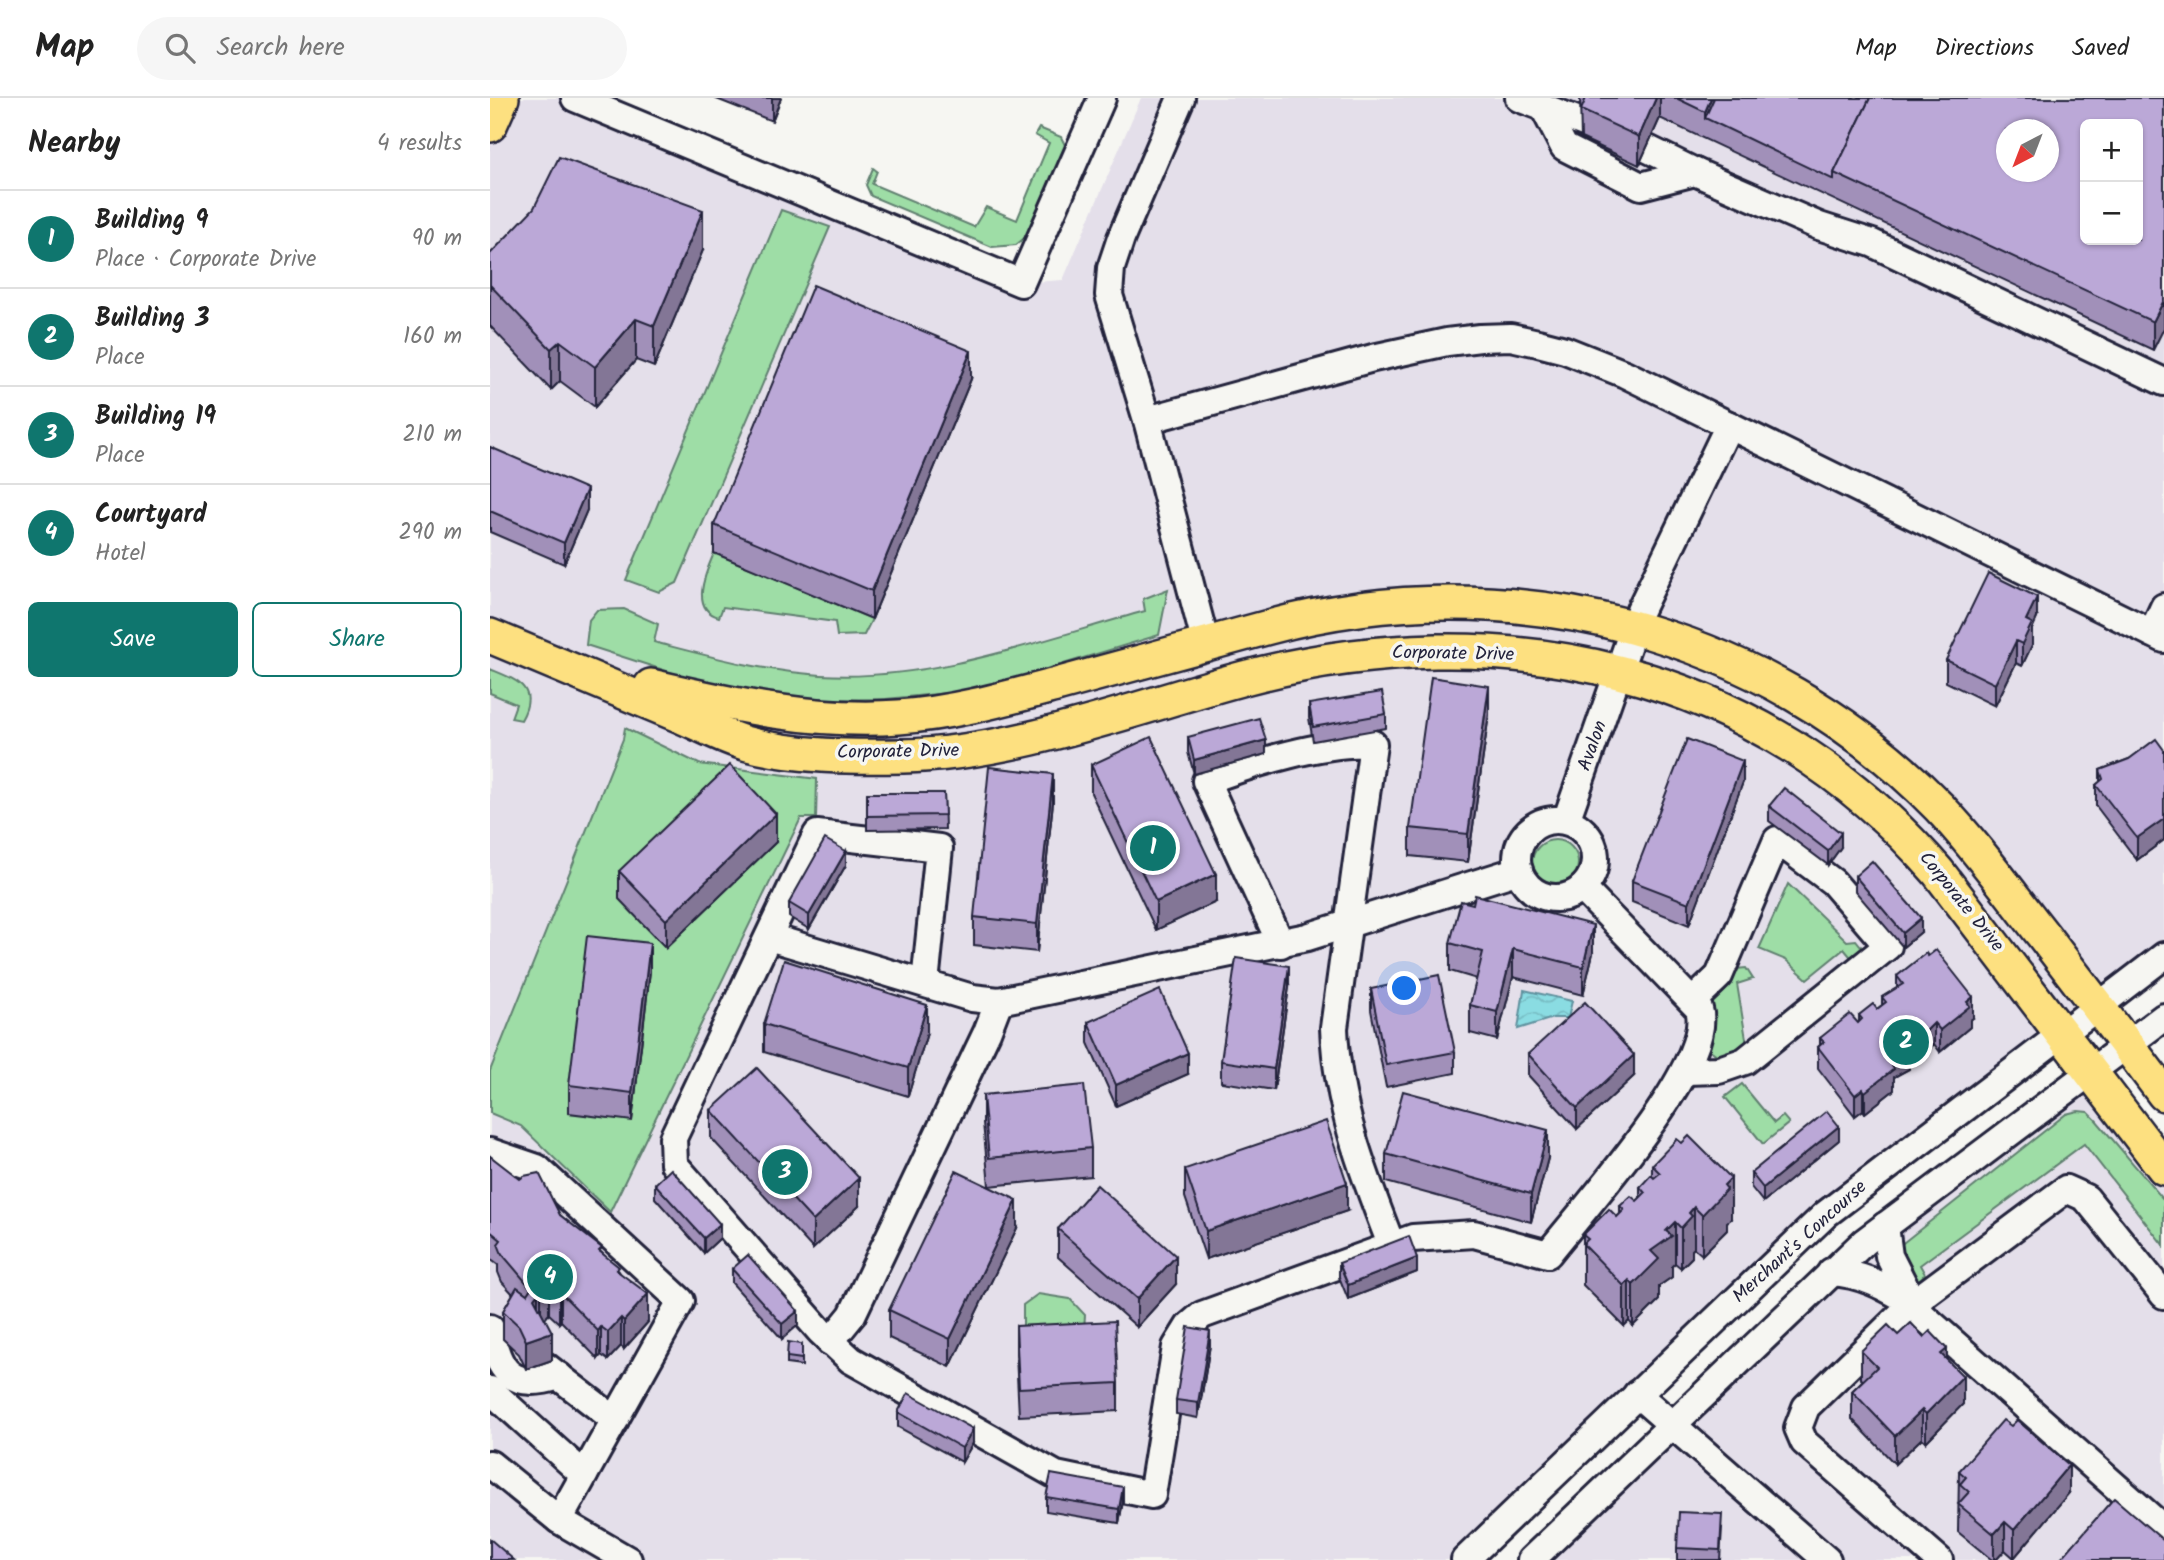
<!DOCTYPE html>
<html lang="en">
<head>
<meta charset="utf-8">
<style>
	body { margin:0; font-family:Kalam,sans-serif; background:#f6f6f6; color:#222 }
	.controls { position:absolute; right:21px; top:21px; display:grid; overflow:hidden; border-radius:10px; box-shadow:0 2px 5px #0004 }
	.controls button { width:63px; height:63px; display:grid; place-items:center; padding:0; border:0; border-bottom:2px solid #e0e0e0; background:#fff; color:#222; font:35px sans-serif }
	.compass { position:absolute; left:1506px; top:21px; width:63px; height:63px; border-radius:50%; background:#fff; box-shadow:0 2px 5px #0004; rotate:222deg }
	.you { position:absolute; left:915px; top:891px; width:24px; height:24px; margin:-18px; border:5px solid #fff; border-radius:50%; background:#1a73e8; box-shadow:0 0 0 10px #1a73e833 }
	.badge { display:grid; place-items:center; width:46px; height:46px; border-radius:50%; background:#0f766e; color:#fff; font-size:23px; font-weight:700 }
	.pin { position:absolute; translate:-50% -50%; border:4px solid #fff; box-shadow:0 2px 7px #0006 }
	.list { margin:0; padding:0; list-style:none }
	h2 { display:flex; justify-content:space-between; align-items:center; height:91px; margin:0; padding:0 28px; font-size:30px }
	h2 small { font-size:23px; font-weight:400; color:#767676 }
	.list li { display:grid; grid-template-columns:46px 1fr auto; gap:21px; align-items:center; box-sizing:border-box; height:98px; padding:0 28px; border-top:2px solid #e0e0e0 }
	.list b { display:block; font-size:26px; white-space:nowrap }
	.list p { margin:0; font-size:23px; white-space:nowrap; color:#767676 }
	.list em { font-size:23px; font-style:normal; color:#767676 }
	.actions { display:flex; gap:14px; padding:21px 28px }
	.actions a { flex:1; padding:16px 0; border:2px solid #0f766e; border-radius:10px; text-align:center; font-size:24px; color:#0f766e }
	.actions .main { background:#0f766e; color:#fff }
	.icon { flex:none; width:38px; height:38px; fill:none; stroke:currentColor; stroke-width:2; stroke-linecap:round; stroke-linejoin:round }
	.map { position:relative; flex:none; width:1674px; height:1462px; overflow:hidden }
	header { display:flex; align-items:center; gap:42px; box-sizing:border-box; height:98px; padding:0 35px; background:#fff; border-bottom:2px solid #e0e0e0 }
	header strong { font-size:33px }
	nav { display:flex; gap:38px; margin-inline-start:auto; font-size:24px }
	.search { width:490px; height:63px; background:#f6f6f6; display:flex; align-items:center; gap:18px; box-sizing:border-box; padding:0 24px; border-radius:38px; color:#767676; font-size:26px }
	main { display:flex }
	aside { flex:1; background:#fff }
	.map>svg:first-child { display:block }
	.built { fill:#e4dfea; fill-rule:evenodd }
	.green { fill:#9edda6; stroke:#608070; stroke-width:2 }
	.water { fill:url(#water-waves); stroke:#60929f; stroke-width:2 }
	.lines { fill:none; stroke-linecap:round; stroke-linejoin:round }
	.minor-casing { stroke:#22223b; stroke-width:32 }
	.major-casing { stroke:#22223b; stroke-width:38 }
	.minor { stroke:#f6f6f2; stroke-width:26 }
	.major { stroke:#fde080; stroke-width:33 }
	.wall { fill:#a190b9; stroke:#22223b; stroke-width:2 }
	.shaded-wall { fill:#837696; stroke:#22223b; stroke-width:2 }
	.building { fill:#bba8d7; stroke:#22223b; stroke-width:2; fill-rule:evenodd }
	.labels { text-anchor:middle; dominant-baseline:central; stroke-width:7; stroke-linejoin:round; paint-order:stroke }
	.street-label { font-size:19px; fill:#22223b; stroke:#f6f6f2 }
</style>
</head>
<body>
<header>
<strong>Map</strong>
<div class="search"><svg class="icon" aria-label="search" viewBox="0 0 24 24"><circle cx="10" cy="10" r="6"/><path d="M15 15l6 6"/></svg>Search here</div>
<nav><a>Map</a><a>Directions</a><a>Saved</a></nav>
</header>
<main>
<aside>
<h2>Nearby<small>4 results</small></h2>
<ul class="list">
<li><span class="badge">1</span><div><b>Building 9</b><p>Place · Corporate Drive</p></div><em>90 m</em></li>
<li><span class="badge">2</span><div><b>Building 3</b><p>Place</p></div><em>160 m</em></li>
<li><span class="badge">3</span><div><b>Building 19</b><p>Place</p></div><em>210 m</em></li>
<li><span class="badge">4</span><div><b>Courtyard</b><p>Hotel</p></div><em>290 m</em></li>
</ul>
<div class="actions"><a class="main">Save</a><a>Share</a></div>
</aside>
<div class="map">
<svg width="1674" height="1462" viewBox="0 0 1674 1462">
	<defs>
		<pattern id="water-waves" width="16" height="10" patternUnits="userSpaceOnUse" patternTransform="scale(1.75)"><rect width="16" height="10" fill="#8adce2"/><path d="M0 5q4-4 8 0t8 0" fill="none" stroke="#77bcc3"/></pattern>
	</defs>
	<rect width="100%" height="100%" fill="#f6f6f2"/>
	<filter id="ink" filterUnits="userSpaceOnUse"><feTurbulence type="fractalNoise" baseFrequency=".0143" numOctaves="2"/><feDisplacementMap in="SourceGraphic" scale="14" xChannelSelector="R" yChannelSelector="G"/><feConvolveMatrix kernelMatrix="1 2 1 2 8 2 1 2 1" color-interpolation-filters="sRGB"/></filter>
	<g filter="url(#ink)">
		<g class="built">
			<path d="M0 0H85L531 185 573 182 651 0H1674V858L1365 1092 975 1462H0ZM1595 26H1648V142H1595ZM1517 32H1559V74H1517Z"/>
			<path d="M1601 974 1674 1070V1462H1041L1316 1199Z"/>
		</g>
		<g class="green">
			<path d="M549 30 571 39 577 51 544 132 526 147 502 149 381 98 376 87 383 70 387 73 382 86 484 129 496 109 527 122 559 45 545 37Z"/>
			<path d="M291 112 340 129 187 485 169 494 136 482Z"/>
			<path d="M224 455 382 521 374 537 347 538 345 524 233 509 229 519C199 511 216 474 224 455Z"/>
			<path d="M678 491 669 537 488 592 396 601 317 602 274 594 195 579 96 547 99 522 107 512 134 511 168 526 164 544C222 559 272 573 331 577 441 584 551 542 655 513L653 501Z"/>
			<path d="M0 571C26 582 50 589 31 622L21 620 26 606 0 595Z"/>
			<path d="M135 630 209 666 327 681 326 720H311L120 1114 31 1028 0 1015V973L133 641Z"/>
			<circle cx="1065" cy="765" r="23"/>
			<path d="M1298 786 1357 843 1366 842 1374 852 1364 863 1354 851 1317 881 1296 862 1269 851Z"/>
			<path d="M1256 870 1263 881 1247 886 1257 947 1234 962 1220 952 1221 906 1235 893 1246 871Z"/>
			<path d="M1252 986 1284 1025 1293 1018 1299 1025 1273 1046 1235 999Z"/>
			<path d="M1588 1013 1598 1014 1606 1022 1674 1102V1148L1594 1046 1430 1167 1435 1176 1430 1181 1416 1179 1404 1152 1576 1016Z"/>
			<path d="M548 1196 580 1201 595 1217 594 1231 538 1234 533 1228V1207Z"/>
		</g>
		<path class="water" d="M1034 892 1082 903 1078 920H1063L1028 931Z"/>
		<g class="lines">
			<g class="minor-casing">
				<g id="minor">
					<path d="M85 0 531 185 612 0"/>
					<path d="M691 0 631 140 621 170 619 197 657 322 716 547"/>
					<path d="M1029 0 1097 26"/>
					<path d="M1055 12 1074 49 1151 88 1205 74 1329 128 1382 145 1674 284"/>
					<path d="M1156 50 1205 74"/>
					<path d="M657 322 883 260 957 244 990 240 1021 239 1048 245 1075 252 1135 276 1674 541"/>
					<path d="M1662 535 1674 509"/>
					<circle cx="1066" cy="761" r="39"/>
					<path d="M1076 723 1150 512 1239 327"/>
					<path d="M279 839 482 900 509 903 817 839 1029 772"/>
					<path d="M791 846 716 683C760 666 837 642 883 646L844 930C847 1008 873 1074 901 1146"/>
					<path d="M435 885 449 750 327 736 183 1040 184 1066 330 1233 361 1262 566 1377 662 1397 686 1249 699 1228 712 1217 923 1140 984 1136 1058 1156C1093 1111 1226 965 1209 911L1092 790"/>
					<path d="M1196 973 1229 972 1255 963 1398 848 1343 784 1287 742 1229 878 1203 903"/>
					<path d="M0 1054 47 1070 191 1203 69 1422"/>
					<path d="M1341 1174C1374 1176 1395 1189 1423 1205L1399 1158 1395 1128"/>
					<path d="M1423 1205 1433 1218 1674 1431"/>
					<path d="M0 1230C8 1274 22 1293 69 1278"/>
					<path d="M340 1244 362 1217 497 934 509 903"/>
					<path d="M54 1267 125 1322"/>
					<path d="M0 1292 94 1377"/>
					<path d="M1147 1296 1337 1462"/>
					<path d="M0 1366 69 1422 138 1462"/>
					<path d="M975 1462 1336 1116 1674 858"/>
					<path d="M1041 1462 1374 1144 1674 919"/>
					<path d="M1449 1462 1314 1344 1308 1330 1316 1309 1423 1205 1576 1091 1596 1100 1674 1197"/>
				</g>
			</g>
			<g class="major-casing">
				<g id="major">
					<path d="M0 27 12 0"/>
					<path d="M0 538C60 563 120 588 179 613 205 623 232 639 258 646 307 659 363 659 413 658 525 656 646 609 754 580 1011 513 1270 568 1448 774L1674 1070"/>
					<path d="M161 588C242 607 324 625 409 619 464 615 517 600 570 586 640 567 710 548 779 529 1018 465 1276 531 1449 709 1487 749 1519 794 1553 837 1593 890 1634 942 1674 996"/>
				</g>
			</g>
			<use href="#minor" class="minor"/>
			<use href="#major" class="major"/>
		</g>
		<g class="wall">
			<path d="M224 0H291L282 23Z"/>
			<path d="M1090 0H1674L1663 252 1170 20 1149 67 1091 40Z"/>
			<path d="M213 152 164 269 146 262 105 309 70 283 61 292 0 228V156Z"/>
			<path d="M481 281 382 521 224 455V427Z"/>
			<path d="M0 349 97 412 74 466 0 434Z"/>
			<path d="M1547 520 1542 531V547L1532 568 1526 565 1505 608 1456 584V562Z"/>
			<path d="M819 606 896 616V630L823 643 819 620Z"/>
			<path d="M999 616 978 764 920 758V730Z"/>
			<path d="M698 639 776 656 704 676 698 654Z"/>
			<path d="M1674 652V742L1647 762 1606 708V687L1610 684V672L1639 661Z"/>
			<path d="M601 667 726 804 666 832 601 695Z"/>
			<path d="M1253 684 1199 827 1142 804V783Z"/>
			<path d="M377 695H454L455 731 377 732Z"/>
			<path d="M563 704 547 854 484 847V819Z"/>
			<path d="M1279 708 1351 749 1338 767 1279 723Z"/>
			<path d="M286 744 176 850 129 801V773Z"/>
			<path d="M356 767 319 831 299 819V805Z"/>
			<path d="M1365 778 1431 834 1413 849 1365 793Z"/>
			<path d="M960 845 1103 855 1093 897 1023 879 1007 942 980 935V907L987 881 960 873Z"/>
			<path d="M160 873 142 1023 79 1015V987Z"/>
			<path d="M1407 878 1483 920 1480 922V929L1450 954 1444 946 1427 964 1423 959 1419 963V971L1404 979V992L1375 1015 1373 1012 1365 1018 1328 970V949L1330 947V940L1368 925 1369 924V917L1387 911 1392 907V899L1407 890Z"/>
			<path d="M799 889 784 992 731 984V963Z"/>
			<path d="M881 891 965 954V975L896 989 881 912Z"/>
			<path d="M598 924 698 976 626 1008 598 945Z"/>
			<path d="M274 926 437 935 418 998 274 954Z"/>
			<path d="M1038 956 1144 978 1087 1031 1038 977Z"/>
			<path d="M493 997 601 1050V1078L499 1088 493 1025Z"/>
			<path d="M221 1012 369 1108 323 1151 221 1040Z"/>
			<path d="M1349 1042 1273 1104 1261 1089V1075Z"/>
			<path d="M896 1056 1058 1060 1041 1124 896 1084Z"/>
			<path d="M0 1058 70 1117 112 1155 129 1173 158 1224 134 1251 131 1248 118 1262 111 1257 108 1261 71 1223 69 1225 59 1216 55 1221 62 1262 36 1271 29 1256 13 1241V1213L23 1196 12 1184 8 1174V1167L0 1161Z"/>
			<path d="M1162 1067 1241 1121 1237 1124V1132L1212 1157 1204 1150 1202 1152V1159L1191 1170 1185 1165 1182 1168V1179L1169 1188V1202L1143 1228 1139 1223 1134 1228 1093 1187V1137L1127 1119 1130 1116V1108L1147 1103 1150 1100V1089L1162 1078Z"/>
			<path d="M695 1071 857 1113 716 1161 695 1099Z"/>
			<path d="M165 1086 230 1140 214 1155 165 1100Z"/>
			<path d="M527 1130 460 1269 399 1240V1212Z"/>
			<path d="M568 1131 686 1186 647 1229 568 1159Z"/>
			<path d="M849 1165 927 1174 858 1201 849 1179Z"/>
			<path d="M242 1171 308 1227 292 1241 242 1185Z"/>
			<path d="M526 1228 628 1285V1313L529 1318 526 1256Z"/>
			<path d="M1408 1237 1457 1262 1473 1306 1436 1344 1432 1340 1405 1366 1362 1321V1293L1373 1282 1371 1281V1253Z"/>
			<path d="M312 1246V1268L297 1266V1259Z"/>
			<path d="M720 1247 708 1320 686 1316V1302Z"/>
			<path d="M408 1314 483 1345 472 1364 408 1329Z"/>
			<path d="M1469 1373 1579 1395 1524 1460 1515 1452 1506 1462H1502L1468 1434Z"/>
			<path d="M556 1399 633 1403 629 1425 556 1413Z"/>
			<path d="M1232 1430 1230 1462H1187V1450Z"/>
		</g>
		<g class="shaded-wall">
			<path d="M282 0H291L282 23Z"/>
			<path d="M1166 0H1170V20L1149 67V39Z"/>
			<path d="M1221 0H1234L1215 20V14Z"/>
			<path d="M213 112V152L164 269V228Z"/>
			<path d="M1674 202V230L1663 252V224Z"/>
			<path d="M146 221V262L105 309V269Z"/>
			<path d="M70 243V283L61 292V251Z"/>
			<path d="M481 253V281L382 521V493Z"/>
			<path d="M97 391V412L74 466V445Z"/>
			<path d="M1547 499V520L1542 531V547L1532 568V546L1536 522Z"/>
			<path d="M1526 543V565L1505 608V586Z"/>
			<path d="M999 588V616L978 764V736Z"/>
			<path d="M776 642V656L704 676V662Z"/>
			<path d="M1253 663V684L1199 827V805Z"/>
			<path d="M563 676V704L547 854V826Z"/>
			<path d="M286 716V744L176 850V822Z"/>
			<path d="M1674 721V742L1647 762V740Z"/>
			<path d="M1351 735V749L1338 767V753Z"/>
			<path d="M356 753V767L319 831V817Z"/>
			<path d="M726 776V804L666 832V804Z"/>
			<path d="M1431 820V834L1413 849V835Z"/>
			<path d="M1103 827V855L1093 897V869Z"/>
			<path d="M160 845V873L142 1023V995Z"/>
			<path d="M1023 851V879L1007 942V914Z"/>
			<path d="M799 868V889L784 992V971Z"/>
			<path d="M1483 899V920L1480 922V929L1450 954V932L1477 904Z"/>
			<path d="M437 907V935L418 998V970Z"/>
			<path d="M1444 925V946L1427 964V942Z"/>
			<path d="M1423 938V959L1419 963V971L1404 979V992L1375 1015V994L1398 962Z"/>
			<path d="M698 955V976L626 1008V987Z"/>
			<path d="M1144 957V978L1087 1031V1010Z"/>
			<path d="M1373 991V1012L1365 1018V997Z"/>
			<path d="M1349 1028V1042L1273 1104V1090Z"/>
			<path d="M1058 1032V1060L1041 1124V1096Z"/>
			<path d="M369 1080V1108L323 1151V1123Z"/>
			<path d="M1241 1080V1121L1237 1124V1132L1212 1157V1117L1234 1087Z"/>
			<path d="M857 1085V1113L716 1161V1133Z"/>
			<path d="M527 1102V1130L460 1269V1241Z"/>
			<path d="M1204 1109V1150L1202 1152V1159L1191 1170V1130L1199 1115Z"/>
			<path d="M1185 1124V1165L1182 1168V1179L1169 1188V1202L1143 1228V1187L1161 1153 1176 1133Z"/>
			<path d="M230 1126V1140L214 1155V1140Z"/>
			<path d="M686 1158V1186L647 1229V1201Z"/>
			<path d="M927 1160V1174L858 1201V1187Z"/>
			<path d="M1139 1182V1223L1134 1228V1188Z"/>
			<path d="M59 1188V1216L51 1225V1197Z"/>
			<path d="M48 1195V1223L44 1200Z"/>
			<path d="M71 1195V1223L69 1225V1197Z"/>
			<path d="M158 1196V1224L134 1251V1223Z"/>
			<path d="M308 1213V1227L292 1241V1226Z"/>
			<path d="M131 1220V1248L118 1262V1234Z"/>
			<path d="M111 1229V1257L108 1261V1233Z"/>
			<path d="M720 1233V1247L708 1320V1305Z"/>
			<path d="M62 1234V1262L36 1271V1243Z"/>
			<path d="M1457 1251V1279L1451 1256Z"/>
			<path d="M1473 1278V1306L1436 1344V1316Z"/>
			<path d="M1432 1312V1340L1405 1366V1338Z"/>
			<path d="M483 1331V1345L472 1364V1350Z"/>
			<path d="M1579 1367V1395L1524 1460V1432Z"/>
			<path d="M633 1389V1403L629 1425V1411Z"/>
			<path d="M1515 1424V1452L1506 1462H1504V1436Z"/>
		</g>
		<g class="building">
			<path d="M1096 0H1166L1149 39 1091 12Z"/>
			<path d="M1186 0H1221L1215 14Z"/>
			<path d="M1224 0H1380L1344 75V82L1215 20Z"/>
			<path d="M1380 0H1674V202L1663 224 1344 75ZM1595 26H1648V142H1595ZM1516 32H1558V74H1516Z"/>
			<path d="M69 59 213 112 164 228 146 221 105 269 70 243 61 251 0 187V156L44 110Z"/>
			<path d="M323 187 481 253 382 493 224 427Z"/>
			<path d="M0 349 97 391 74 445 0 413Z"/>
			<path d="M1498 475 1547 499 1536 522 1542 525 1532 546 1526 543 1505 586 1456 562Z"/>
			<path d="M941 579 999 588 978 736 920 730Z"/>
			<path d="M892 594 896 616 823 629 819 606Z"/>
			<path d="M769 620 776 642 704 662 698 639Z"/>
			<path d="M661 639 726 776 666 804 601 667Z"/>
			<path d="M1197 641 1253 663 1199 805 1142 783Z"/>
			<path d="M1666 641 1674 652V721L1647 740 1606 687 1613 681 1610 672 1639 661Z"/>
			<path d="M240 667 286 716 176 822 129 773Z"/>
			<path d="M499 669 563 676 547 826 484 819Z"/>
			<path d="M1294 690 1351 735 1338 753 1279 708Z"/>
			<path d="M377 695H454L455 717 377 718Z"/>
			<path d="M335 741 356 753 319 817 299 805Z"/>
			<path d="M1382 763 1431 820 1413 835 1365 778Z"/>
			<path d="M985 797 1103 827 1093 869 1023 851 1007 914 980 907 993 854 960 845 971 803 983 806Z"/>
			<path d="M97 838 160 845 142 995 79 987Z"/>
			<path d="M1446 852 1483 899 1477 904 1480 908 1450 932 1444 925 1427 942 1423 938 1415 945 1419 950 1398 962 1404 971 1375 994 1373 991 1365 997 1328 949 1334 944 1330 940 1360 916 1368 925 1372 921 1369 917 1383 906 1387 911 1396 904 1392 899 1413 886 1407 878 1436 855 1438 858Z"/>
			<path d="M746 860 799 868 784 971 731 963Z"/>
			<path d="M294 862 437 907 418 970 274 926Z"/>
			<path d="M949 877 965 954 896 967 881 891Z"/>
			<path d="M670 892 698 955 626 987 598 924Z"/>
			<path d="M1095 904 1144 957 1087 1010 1038 956Z"/>
			<path d="M267 970 369 1080 323 1123 221 1012Z"/>
			<path d="M594 987 601 1050 499 1060 493 997Z"/>
			<path d="M913 993 1058 1032 1041 1096 896 1056Z"/>
			<path d="M1337 1013 1349 1028 1273 1090 1261 1075Z"/>
			<path d="M836 1023 857 1085 716 1133 695 1071Z"/>
			<path d="M1199 1038 1241 1080 1234 1087 1237 1091 1212 1117 1204 1109 1199 1115 1202 1118 1191 1130 1185 1124 1176 1133 1182 1138 1161 1153 1169 1161 1143 1187 1139 1182 1134 1188 1093 1146 1098 1141 1093 1137 1119 1111 1127 1119 1134 1112 1130 1108 1141 1098 1147 1103 1155 1095 1150 1089 1161 1077 1164 1080 1170 1075 1162 1067 1187 1041 1192 1045Z"/>
			<path d="M0 1058 30 1081 34 1078 49 1075 70 1117 112 1150 109 1153 129 1169 126 1172 158 1196 134 1223 131 1220 118 1234 111 1229 108 1233 71 1195 69 1197 59 1188 51 1197 48 1195 44 1200 62 1234 36 1243 29 1228 13 1213 27 1189 37 1196 41 1190 12 1156 8 1146 11 1142 0 1133Z"/>
			<path d="M181 1071 230 1126 214 1140 165 1086Z"/>
			<path d="M466 1073 527 1102 460 1241 399 1212Z"/>
			<path d="M607 1087 686 1158 647 1201 568 1131Z"/>
			<path d="M919 1138 927 1160 858 1187 849 1165Z"/>
			<path d="M258 1157 308 1213 292 1226 242 1171Z"/>
			<path d="M625 1223 628 1285 529 1290 526 1228Z"/>
			<path d="M1421 1225 1434 1239 1440 1233 1457 1251 1451 1256 1473 1278 1436 1316 1432 1312 1405 1338 1362 1293 1387 1269 1371 1253 1398 1227 1408 1237Z"/>
			<path d="M698 1229 720 1233 708 1305 686 1302Z"/>
			<path d="M298 1244 312 1246V1261L297 1259Z"/>
			<path d="M418 1295 483 1331 472 1350 408 1314Z"/>
			<path d="M1513 1322 1521 1328 1527 1322 1579 1367 1524 1432 1515 1424 1504 1436 1468 1406 1479 1394 1470 1386 1476 1379 1469 1373Z"/>
			<path d="M561 1376 633 1389 629 1411 556 1399Z"/>
			<path d="M1624 1400 1674 1443V1462H1570Z"/>
			<path d="M1189 1414 1232 1416 1230 1452 1187 1450Z"/>
			<path d="M0 1441 24 1462H0Z"/>
		</g>
	</g>
	<g class="labels">
		<g class="street-label">
			<text transform="translate(963 556) rotate(1)">Corporate Drive</text>
			<text transform="translate(1103 648) rotate(-70)">Avalon</text>
			<text transform="translate(408 654) rotate(-1)">Corporate Drive</text>
			<text transform="translate(1471 804) rotate(51)">Corporate Drive</text>
			<text transform="translate(1310 1144) rotate(-42)">Merchant's Concourse</text>
		</g>
	</g>
</svg>
<div class="controls">
<button>+</button>
<button>−</button>
</div>
<svg class="compass" viewBox="-18 -18 36 36"><path d="M0-13l5 13h-10z" fill="#e53935"/><path d="M0 13l5-13h-10z" fill="#767676"/></svg>
<div class="you"></div>
<div class="pin badge" style="left:663px;top:750px">1</div>
<div class="pin badge" style="left:1416px;top:944px">2</div>
<div class="pin badge" style="left:295px;top:1074px">3</div>
<div class="pin badge" style="left:60px;top:1179px">4</div>
</div>
</main>
</body>
</html>
